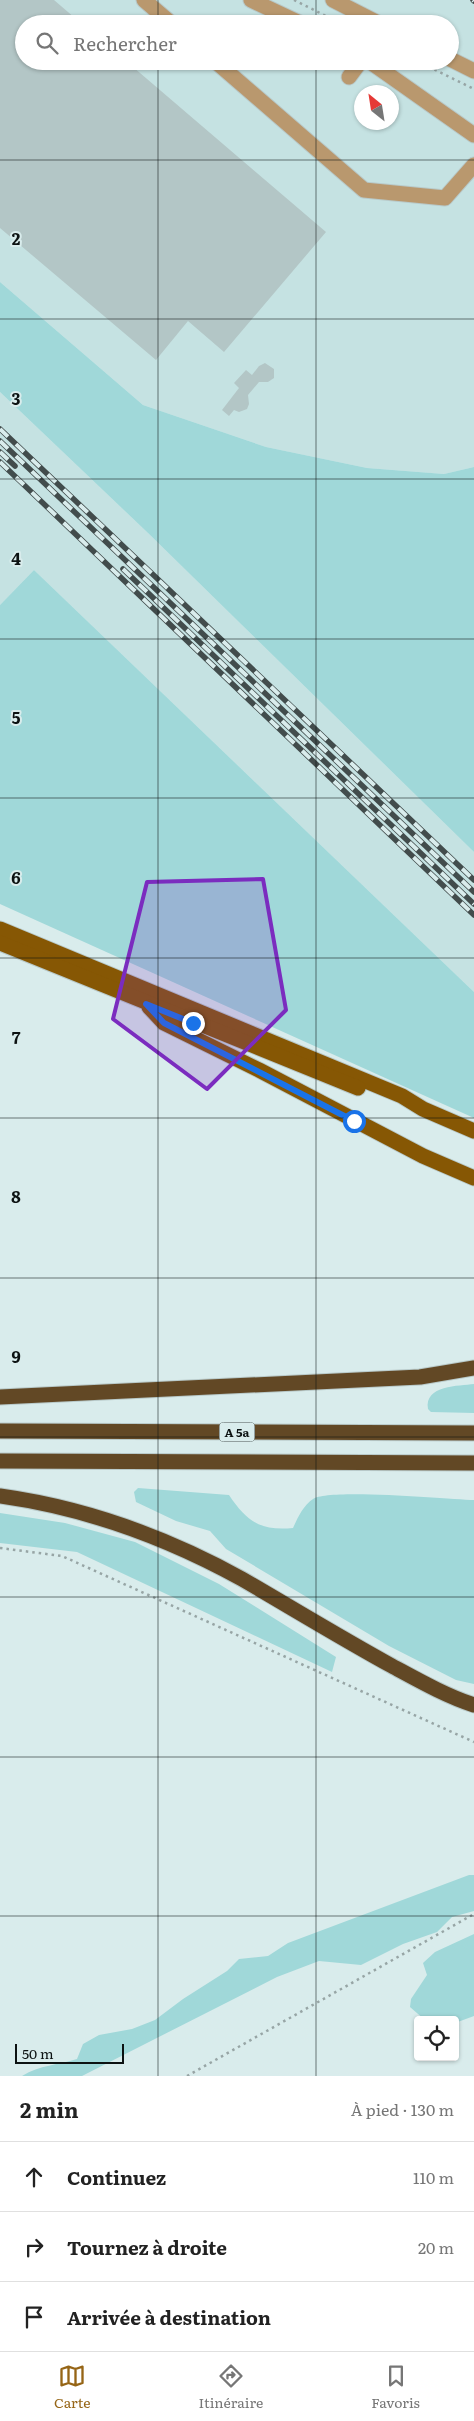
<!DOCTYPE html>
<html lang="fr">
<head>
<meta charset="utf-8">
<style>
	body { margin:0; font-family:Literata,serif; background:#f2f2f2; color:#222 }
	.controls { position:absolute; right:15px; bottom:15px; display:grid; overflow:hidden; border-radius:5px; box-shadow:0 1px 4px #0004 }
	.controls button { width:45px; height:45px; display:grid; place-items:center; padding:0; border:0; border-bottom:1px solid #e0e0e0; background:#fff; color:#222; font:25px sans-serif }
	.compass { position:absolute; left:354px; top:85px; width:45px; height:45px; border-radius:50%; background:#fff; box-shadow:0 1px 4px #0004; rotate:330deg }
	.scale { position:absolute; left:15px; bottom:12px; width:109px; box-sizing:border-box; padding-left:5px; border:2px solid #0c1212; border-top:0; font-size:14px; line-height:18px; white-space:nowrap; color:#0c1212; -webkit-text-stroke:4px #d9ecec; paint-order:stroke }
	.stop { position:absolute; width:15px; height:15px; margin:-11px; border:4px solid #1a73e8; border-radius:50%; background:#fff }
	.stop.end { background:#1a73e8; border-color:#fff; box-shadow:0 1px 5px #0008 }
	.list { margin:0; padding:0; list-style:none }
	h2 { display:flex; justify-content:space-between; align-items:center; height:65px; margin:0; padding:0 20px; font-size:21px }
	h2 small { font-size:16px; font-weight:400; color:#767676 }
	.list li { display:grid; grid-template-columns:32px 1fr auto; gap:15px; align-items:center; box-sizing:border-box; height:70px; padding:0 20px; border-top:1px solid #e0e0e0 }
	.list b { display:block; font-size:19px; white-space:nowrap }
	.list em { font-size:16px; font-style:normal; color:#767676 }
	.icon { flex:none; width:28px; height:28px; fill:none; stroke:currentColor; stroke-width:2; stroke-linecap:round; stroke-linejoin:round }
	.map { position:relative; flex:none; width:474px; height:2076px; overflow:hidden }
	.search { position:absolute; background:#fff; box-shadow:0 1px 4px #0004; left:15px; right:15px; top:15px; height:55px; display:flex; align-items:center; gap:12px; box-sizing:border-box; padding:0 18px; border-radius:28px; color:#767676; font-size:19px }
	.sheet { height:275px; background:#fff }
	nav { display:flex; justify-content:space-around; align-items:center; box-sizing:border-box; height:70px; border-top:1px solid #e0e0e0; background:#fff; font-size:14px; color:#767676 }
	nav a { display:grid; justify-items:center; gap:2px }
	nav .on { color:#966516 }
	.map>svg:first-child { display:block }
	.built { fill:#c5e2e2; fill-rule:evenodd }
	.green { fill:#a0d8d9 }
	.building { fill:#b3c6c6 }
	.lines { fill:none; stroke-linecap:round; stroke-linejoin:round }
	.minor-casing { stroke:#b8c9c9; stroke-width:17 }
	.major-casing { stroke:#b8c9c9; stroke-width:17 }
	.highway-casing { stroke:#b8c9c9; stroke-width:17 }
	.path { stroke:#97a5a5; stroke-width:2.5; stroke-dasharray:2.5 4; stroke-linecap:butt }
	.minor { stroke:#b9986e; stroke-width:15 }
	.major { stroke:#865704; stroke-width:15 }
	.highway { stroke:#624825; stroke-width:15 }
	.rail-casing { stroke:#424c4c; stroke-width:5.5 }
	.rail { stroke:#d9ecec; stroke-width:4; stroke-dasharray:11; stroke-linecap:butt }
	.route { stroke:#1a73e8; stroke-width:6 }
	.marked { fill:#7b2cbf; fill-opacity:0.2; stroke:#7b2cbf; stroke-width:4; stroke-linejoin:round }
	.grid { fill:none; stroke:#0c1212; stroke-width:1; stroke-opacity:0.55 }
	.labels { text-anchor:middle; dominant-baseline:central; stroke-width:4; stroke-linejoin:round; paint-order:stroke }
	.shield { fill:#d9ecec; stroke:#4a5353; stroke-width:1 }
	.shield-label { font-size:12px; font-weight:bold; fill:#0c1212 }
	.grid-label { font-size:16px; text-anchor:middle; font-weight:bold; fill:#0c1212; stroke:#d9ecec; stroke-width:4; stroke-linejoin:round; paint-order:stroke }
</style>
</head>
<body>
<div class="map">
<svg width="474" height="2076" viewBox="0 0 474 2076">
	<rect width="100%" height="100%" fill="#d9ecec"/>
	<g class="built">
		<path d="M0 0H474V467L444 474 367 468 266 447 143 405 0 282ZM24 24H450V61H24ZM362 92H392V122H362Z"/>
		<path d="M0 392 148 533 474 852V992L34 570 0 605Z"/>
	</g>
	<g class="green">
		<path d="M0 282 143 405 266 447 367 468 444 474 474 467V852L148 533 0 392Z"/>
		<path d="M34 570 474 992V1118L0 904V605Z"/>
		<path d="M474 1384V1413L431 1412 428 1409C424 1385 459 1386 474 1384Z"/>
		<path d="M138 1488 229 1495C247 1522 261 1531 293 1528 298 1517 303 1506 313 1499 327 1488 449 1499 474 1500V1684L456 1680 389 1646 226 1549 210 1531 176 1521 136 1502 134 1492Z"/>
		<path d="M0 1513 65 1523 135 1542 219 1584 336 1657 332 1672 77 1552 0 1543Z"/>
		<path d="M469 1875H474V1911L452 1917 437 1932 403 1944 361 1965 319 1961 277 1977 82 2076H22C40 2065 58 2065 77 2059L83 2044 99 2035 132 2029 155 2020 183 1999 227 1971 239 1959 268 1956 288 1943Z"/>
		<path d="M474 1934V2016L455 2023V2020H425L410 2007 411 1999 427 1975 423 1963 435 1952Z"/>
	</g>
	<g class="building">
		<path d="M0 0H54L82 24H24V61H126L326 232 224 352 188 321 156 360 0 228Z"/>
		<path d="M265 363 274 369V378L268 382H259L248 395 249 404 247 409 239 412 234 410 229 416 222 410 239 388 234 383 246 370 252 375 259 366Z"/>
	</g>
	<g class="lines">
		<g class="minor-casing">
			<g id="minor">
				<path d="M144 0 172 24"/>
				<path d="M251 0 302 24"/>
				<path d="M333 0 380 24"/>
				<path d="M450 59 474 71"/>
				<path d="M215 61 364 190 445 198 474 165"/>
				<path d="M369 61 474 135"/>
				<path d="M349 77 361 61"/>
			</g>
		</g>
		<g class="major-casing">
			<g id="major">
				<path d="M0 929 402 1096 423 1109 474 1131"/>
				<path d="M0 943 358 1088"/>
				<path d="M149 1007 164 1023 259 1070 423 1156 474 1178"/>
			</g>
		</g>
		<g class="highway-casing">
			<g id="highway">
				<path d="M0 1397 420 1377 474 1368"/>
				<path d="M0 1431 474 1433"/>
				<path d="M0 1461 474 1463"/>
				<path d="M0 1496C86 1508 166 1537 242 1579 292 1608 341 1638 392 1666 418 1680 446 1696 474 1705"/>
			</g>
		</g>
		<g class="path">
			<path d="M294 0 342 24"/>
			<path d="M417 61 474 89"/>
			<path d="M0 1548 62 1556 474 1742"/>
			<path d="M187 2076 474 1914"/>
		</g>
		<use href="#minor" class="minor"/>
		<use href="#major" class="major"/>
		<use href="#highway" class="highway"/>
		<g class="rail-casing">
			<g id="rail">
				<path d="M473 0 474 1"/>
				<path d="M0 429 474 880"/>
				<path d="M0 441 474 892"/>
				<path d="M0 452 15 466"/>
				<path d="M0 462 474 915"/>
				<path d="M123 569 474 904"/>
			</g>
		</g>
		<use href="#rail" class="rail"/>
	</g>
	<g class="lines">
		<path class="route" d="M193 1023 146 1004 164 1023 354 1121"/>
	</g>
	<path class="marked" d="M263 879 286 1010 207 1089 113 1019 147 882Z"/>
	<path class="grid" d="M158 0V24M316 0V24M158 61V2076M316 61V2076M0 160H474M0 319H474M0 479H474M0 639H474M0 798H474M0 958H474M0 1118H474M0 1278H474M0 1437H474M0 1597H474M0 1757H474M0 1916H474"/>
	<g class="labels">
		<rect class="shield" x="219.5" y="1422.5" width="35" height="19" rx="4"/>
		<g class="shield-label">
			<text x="237" y="1432">A 5a</text>
		</g>
	</g>
	<g class="grid-label">
		<text x="16" y="245">2</text>
		<text x="16" y="405">3</text>
		<text x="16" y="565">4</text>
		<text x="16" y="724">5</text>
		<text x="16" y="884">6</text>
		<text x="16" y="1044">7</text>
		<text x="16" y="1203">8</text>
		<text x="16" y="1363">9</text>
	</g>
</svg>
<div class="controls">
<button><svg class="icon" aria-label="locate" viewBox="0 0 24 24"><circle cx="12" cy="12" r="6"/><path d="M12 2v4M12 18v4M2 12h4M18 12h4"/></svg></button>
</div>
<svg class="compass" viewBox="-18 -18 36 36"><path d="M0-13l5 13h-10z" fill="#e53935"/><path d="M0 13l5-13h-10z" fill="#767676"/></svg>
<div class="scale">50 m</div>
<div class="stop" style="left:354px;top:1121px"></div>
<div class="stop end" style="left:193px;top:1023px"></div>
<div class="search"><svg class="icon" aria-label="search" viewBox="0 0 24 24"><circle cx="10" cy="10" r="6"/><path d="M15 15l6 6"/></svg>Rechercher</div>
</div>
<section class="sheet">
<h2>2 min<small>À pied · 130 m</small></h2>
<ul class="list">
<li><svg class="icon" aria-label="ahead" viewBox="0 0 24 24"><path d="M12 20V5M6 11l6-6 6 6"/></svg><div><b>Continuez</b></div><em>110 m</em></li>
<li><svg class="icon" aria-label="right" viewBox="0 0 24 24"><path d="M7 20v-9h11M14 6l5 5-5 5"/></svg><div><b>Tournez à droite</b></div><em>20 m</em></li>
<li><svg class="icon" aria-label="arrive" viewBox="0 0 24 24"><path d="M6 21V4h12l-3 4 3 4H6"/></svg><div><b>Arrivée à destination</b></div></li>
</ul>
</section>
<nav>
<a class="on"><svg class="icon" aria-label="map" viewBox="0 0 24 24"><path d="M3 6l6-2 6 2 6-2v14l-6 2-6-2-6 2zM9 4v14M15 6v14"/></svg>Carte</a>
<a><svg class="icon" aria-label="directions" viewBox="0 0 24 24"><path d="M12 3l9 9-9 9-9-9zM9 14v-3h6M13 9l2 2-2 2"/></svg>Itinéraire</a>
<a><svg class="icon" aria-label="saved" viewBox="0 0 24 24"><path d="M7 4h10v16l-5-4-5 4z"/></svg>Favoris</a>
</nav>
</body>
</html>
